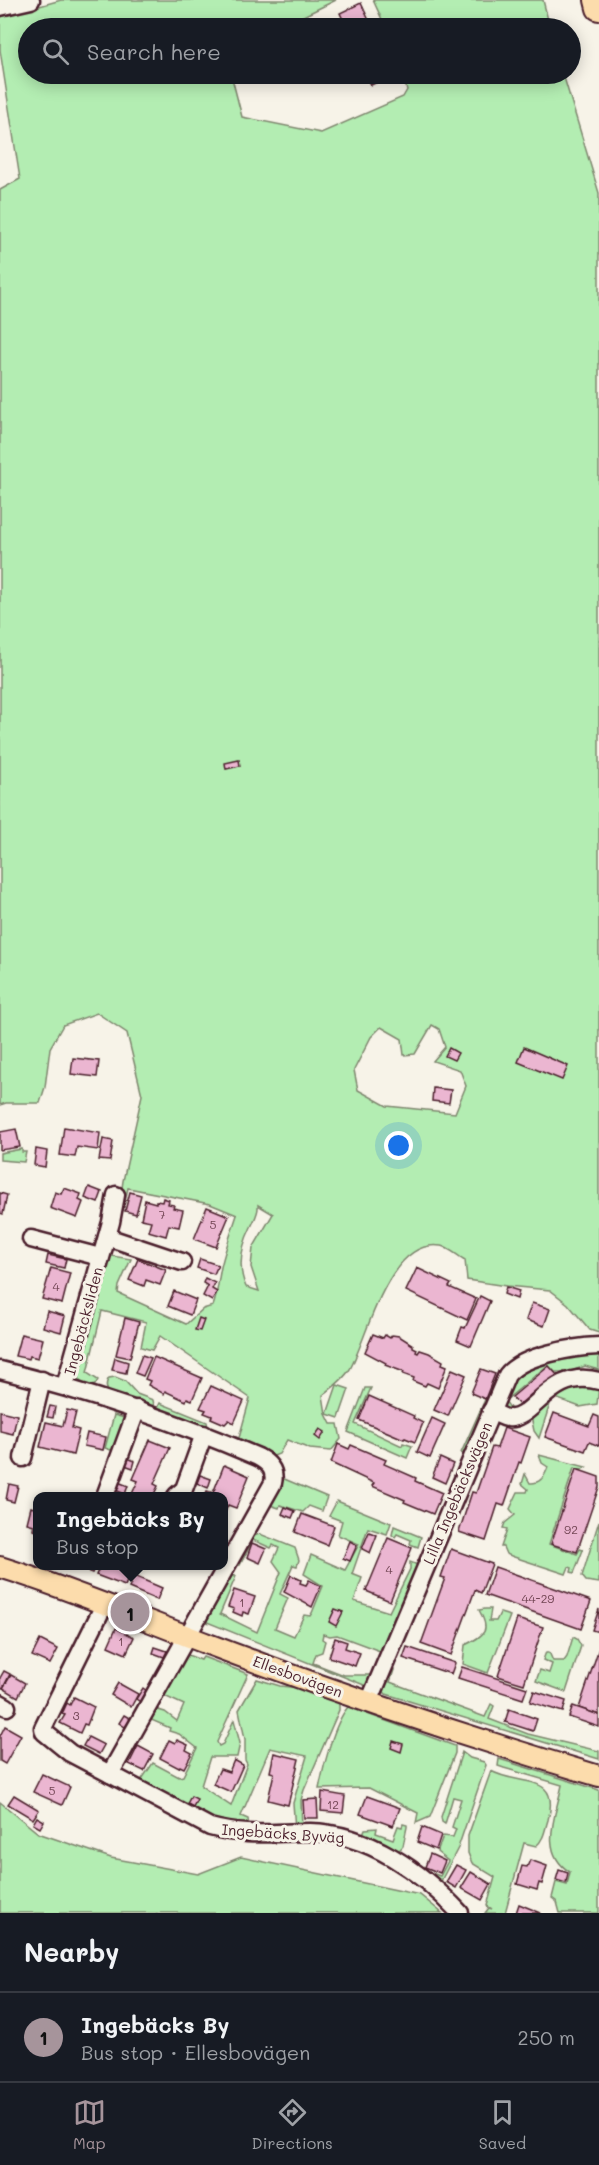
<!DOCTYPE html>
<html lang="en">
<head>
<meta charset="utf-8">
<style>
	body { margin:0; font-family:Mali,sans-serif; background:#20242c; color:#f1f3f6 }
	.you { position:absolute; left:399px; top:1146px; width:21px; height:21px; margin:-15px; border:4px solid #fff; border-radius:50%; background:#1a73e8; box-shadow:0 0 0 9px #1a73e833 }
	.badge { display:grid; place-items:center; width:39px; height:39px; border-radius:50%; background:#a6949b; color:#111; font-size:20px; font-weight:700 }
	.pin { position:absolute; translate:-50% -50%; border:3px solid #fff; box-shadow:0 2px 6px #0006 }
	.popup { position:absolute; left:33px; top:1492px; width:195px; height:78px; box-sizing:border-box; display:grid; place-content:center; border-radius:12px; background:#171b24; filter:drop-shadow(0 2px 4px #0005); font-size:20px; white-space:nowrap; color:#9ea1a6 }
	.popup b { font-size:22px; color:#f1f3f6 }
	.popup::after { content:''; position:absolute; left:50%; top:100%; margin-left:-12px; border:12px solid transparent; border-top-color:#171b24 }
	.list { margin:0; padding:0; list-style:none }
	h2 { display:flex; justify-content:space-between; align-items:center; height:78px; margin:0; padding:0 24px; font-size:26px }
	h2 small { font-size:20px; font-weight:400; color:#9ea1a6 }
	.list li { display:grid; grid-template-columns:39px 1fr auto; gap:18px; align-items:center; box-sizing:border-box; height:90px; padding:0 24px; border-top:2px solid #363941 }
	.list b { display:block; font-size:22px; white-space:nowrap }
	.list p { margin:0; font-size:20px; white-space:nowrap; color:#9ea1a6 }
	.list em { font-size:20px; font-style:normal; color:#9ea1a6 }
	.icon { flex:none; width:33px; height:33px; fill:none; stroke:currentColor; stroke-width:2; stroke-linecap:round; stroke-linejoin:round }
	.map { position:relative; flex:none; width:599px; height:1913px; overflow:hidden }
	.search { position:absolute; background:#171b24; box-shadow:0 3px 15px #0003; left:18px; right:18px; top:18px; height:66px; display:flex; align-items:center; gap:15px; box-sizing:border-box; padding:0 21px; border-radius:33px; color:#9ea1a6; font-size:22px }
	.sheet { height:168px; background:#171b24 }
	nav { display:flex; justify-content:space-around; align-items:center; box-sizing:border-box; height:84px; border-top:2px solid #363941; background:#171b24; font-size:16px; color:#9ea1a6 }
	nav a { display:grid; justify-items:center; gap:3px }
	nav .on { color:#a6949b }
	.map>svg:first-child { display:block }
	.green { fill:#b3edb2; stroke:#7e866e; stroke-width:1.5; fill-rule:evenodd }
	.building { fill:#ebb6d1; stroke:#4a1f2b; stroke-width:1.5 }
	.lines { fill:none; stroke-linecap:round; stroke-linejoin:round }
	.minor-casing { stroke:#4a1f2b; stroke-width:21 }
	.major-casing { stroke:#4a1f2b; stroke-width:24 }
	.highway-casing { stroke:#4a1f2b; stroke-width:28 }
	.minor { stroke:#f7f3e8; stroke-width:16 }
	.major { stroke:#fcdcac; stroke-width:20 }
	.highway { stroke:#fcdcac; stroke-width:24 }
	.labels { text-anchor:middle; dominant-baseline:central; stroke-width:6; stroke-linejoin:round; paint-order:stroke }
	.number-label { font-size:12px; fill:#724554 }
	.street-label { font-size:15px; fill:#4a1f2b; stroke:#f7f3e8 }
</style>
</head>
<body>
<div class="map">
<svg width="599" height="1913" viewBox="0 0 599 1913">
	<rect width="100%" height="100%" fill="#f7f3e8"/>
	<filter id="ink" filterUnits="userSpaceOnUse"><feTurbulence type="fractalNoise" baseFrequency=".0167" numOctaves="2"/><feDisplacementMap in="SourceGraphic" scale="12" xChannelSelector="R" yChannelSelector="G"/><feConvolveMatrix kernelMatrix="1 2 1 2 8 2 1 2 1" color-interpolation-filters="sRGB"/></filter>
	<g filter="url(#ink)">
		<g class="green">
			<path d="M61 0H336L279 28H28V74H231L242 117 321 133 403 97 407 90 402 74H563L599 193V1333L590 1330 568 1304 550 1290 506 1286 467 1280 465 1260C458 1256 449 1248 441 1246 389 1237 368 1336 350 1369 344 1379 331 1389 323 1395L326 1414 331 1424H338L341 1439 331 1451 310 1449 287 1440 279 1454 271 1457 215 1431 214 1429 239 1438 250 1398 160 1336 152 1350 141 1347 146 1322 102 1311 87 1373 98 1380 95 1385 90 1387C82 1384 78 1381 76 1373L106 1255 131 1259 119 1286 118 1293 186 1324 203 1309 213 1306C218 1293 218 1281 221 1267 225 1250 231 1233 237 1215L210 1204 128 1188 123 1210 119 1209 123 1181 142 1095 127 1033 97 1013 63 1025 50 1048 45 1087 40 1103H6L0 1105V190L20 179 0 50V17ZM432 1025 439 1029 445 1047 433 1061 460 1070 466 1086 455 1113 387 1106 358 1090 354 1070 371 1037 381 1027 402 1039 404 1055 415 1054ZM258 1205 273 1214 253 1248 251 1267 259 1291 246 1287C237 1267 241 1247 251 1227 254 1220 259 1213 258 1205Z"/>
			<path d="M373 0H543L550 28H386Z"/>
			<path d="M22 1149V1152H26L24 1162 0 1160V1153Z"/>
			<path d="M599 1350V1370L585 1366 569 1372H555L548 1365 505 1401 513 1412 502 1408V1402L511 1383 529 1366Z"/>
			<path d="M115 1377 125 1381 137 1394 153 1400 154 1406 153 1408 111 1394C105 1389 105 1384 109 1378Z"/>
			<path d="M492 1384 494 1385 465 1454 461 1453Z"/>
			<path d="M337 1385 349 1389 339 1418 327 1414Z"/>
			<path d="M567 1386 599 1387 597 1404 580 1407 558 1399 556 1395Z"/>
			<path d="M365 1388H371L355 1424 402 1446 403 1443 412 1446 407 1458 348 1432Z"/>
			<path d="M549 1402 550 1404 539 1438 534 1431 531 1416Z"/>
			<path d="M160 1403 207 1422 208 1428 157 1409Z"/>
			<path d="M114 1415 128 1419 117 1452 105 1448Z"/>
			<path d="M539 1455 586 1467 581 1470 574 1468 549 1544 577 1554 580 1549 583 1550 574 1573 571 1572 572 1568 569 1567 566 1574 514 1557 506 1554 503 1547H501L507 1529 503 1528 505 1523 515 1515 510 1509 518 1492H527L528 1489 522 1484 525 1474 530 1483C540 1484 545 1476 548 1467L542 1463Z"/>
			<path d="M282 1478 327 1497 322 1511 309 1506 303 1512 280 1505 279 1508 270 1505Z"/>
			<path d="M337 1501 391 1523 387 1534 368 1528 352 1574 362 1578 354 1601 389 1612 410 1569V1562L418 1565 380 1651 337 1635 330 1636 323 1634 322 1639 325 1641 322 1652 316 1654 313 1663 344 1675H371L373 1676 369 1687 207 1622 206 1618 230 1575 236 1576 220 1614 257 1632 281 1572 273 1561 279 1548 273 1545 271 1548 253 1540 240 1565 235 1566 253 1536 260 1534 295 1548 299 1560 297 1566 293 1565 280 1594 288 1598 275 1628 294 1636 304 1615 310 1616 312 1613 323 1586 304 1574 311 1555 345 1570 359 1544 338 1535 342 1521 329 1516Z"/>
			<path d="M599 1521V1583L586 1581 582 1576Z"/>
			<path d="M394 1526 421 1537 418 1547 410 1544 411 1540 397 1534 395 1537 392 1535Z"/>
			<path d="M485 1609H491L489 1621H496L500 1613 510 1616 488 1673 463 1664 465 1645C485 1635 491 1631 479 1610Z"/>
			<path d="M573 1637 577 1639 581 1646 566 1692 536 1681 540 1670 549 1673 552 1664 543 1660 546 1652H549L553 1661H564L567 1657Z"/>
			<path d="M185 1654 201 1660 203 1657 248 1674 217 1742 219 1746 223 1744 234 1720 240 1743 237 1757H210L201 1786 231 1806 247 1764 245 1760V1739L239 1710 257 1679 280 1686 300 1688 339 1703V1710L304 1790 301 1800 302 1829H295L293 1803 307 1756 270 1748 241 1816 248 1819 249 1827 228 1828 140 1782 153 1763 179 1777 183 1776 197 1748 179 1734 169 1731 170 1728 149 1719 155 1709 165 1712 177 1721 184 1705 162 1695Z"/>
			<path d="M394 1670 390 1682 485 1717 491 1704 494 1706 489 1719 528 1734 599 1751V1759L386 1694 384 1692 390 1671Z"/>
			<path d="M348 1707 455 1746V1753L430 1817 416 1823 418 1813 369 1788 319 1789C323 1768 334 1723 348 1707Z"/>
			<path d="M462 1752 470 1758 484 1762 486 1765 458 1848 442 1879 441 1885 423 1870 440 1876 448 1861 437 1852 443 1836 453 1837 456 1829 452 1827 461 1799 453 1797 445 1824 442 1822 441 1817Z"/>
			<path d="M499 1759 599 1790V1913H560L557 1902 552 1898 556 1882 567 1885 570 1872C538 1852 556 1815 562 1785L504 1768 498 1766Z"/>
			<path d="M491 1771C520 1787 561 1772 548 1820 545 1829 544 1840 536 1846L524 1843 505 1913H485L489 1908 492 1909 487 1906 495 1877 472 1863 468 1853V1836Z"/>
			<path d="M0 1802 38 1833 111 1858 198 1874 241 1857 420 1895 442 1913H0Z"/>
			<path d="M403 1824 407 1825V1827L403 1846 395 1855 363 1834 365 1829 377 1828 376 1833 393 1839 398 1826 402 1827Z"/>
		</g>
		<g class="building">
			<path d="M361 3 372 27 368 28H347L340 13Z"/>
			<path d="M366 74H392L393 75 371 85Z"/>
			<path d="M239 760 240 766 226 769 225 763Z"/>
			<path d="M524 1047 568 1066 562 1080 518 1062Z"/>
			<path d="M449 1048 458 1053 454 1060 445 1056Z"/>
			<path d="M73 1058 99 1061 97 1077 71 1074Z"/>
			<path d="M433 1088 451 1090 449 1103 432 1101Z"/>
			<path d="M64 1127 100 1133 98 1150 77 1147 75 1157 60 1155Z"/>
			<path d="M16 1129 20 1147 0 1150V1132Z"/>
			<path d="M103 1139 113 1141 110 1161 99 1160Z"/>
			<path d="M36 1149 47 1151 45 1167 34 1165Z"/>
			<path d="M89 1187 102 1192 98 1203 85 1198Z"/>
			<path d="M64 1188 81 1194 79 1200 83 1202 77 1218 50 1208 55 1192 61 1194Z"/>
			<path d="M130 1192 141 1195 136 1214 125 1211Z"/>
			<path d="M0 1193 7 1195 3 1214 0 1213Z"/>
			<path d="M163 1198 169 1200 168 1204 174 1205 173 1208 183 1210 179 1227 169 1225 166 1236 148 1231 151 1221 141 1219 145 1200 156 1203V1201L162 1202Z"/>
			<path d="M207 1207 229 1216 216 1247 194 1239Z"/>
			<path d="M48 1255 66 1259 64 1268 46 1264Z"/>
			<path d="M138 1259 166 1270 160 1285 146 1280 144 1286 129 1280Z"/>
			<path d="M200 1259 218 1265 214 1274 197 1268Z"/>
			<path d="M51 1268 70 1273 62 1304 42 1299Z"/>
			<path d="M417 1268 451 1284 449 1287 476 1299 467 1320 406 1291Z"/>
			<path d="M205 1278 215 1283 212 1289 217 1292 212 1301 203 1296 208 1286 203 1283Z"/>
			<path d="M506 1287 519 1291 517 1299 504 1294Z"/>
			<path d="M174 1291 196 1300 190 1315 168 1306Z"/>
			<path d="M480 1296 490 1301 471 1346 457 1340 462 1327 465 1328Z"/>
			<path d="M532 1303 550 1309 544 1326 526 1320Z"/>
			<path d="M47 1311 65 1316 61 1332 43 1327Z"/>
			<path d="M125 1318 139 1322 130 1358 116 1355Z"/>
			<path d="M199 1318 204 1320 200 1331 195 1330Z"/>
			<path d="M21 1334 43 1339 38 1358 30 1356 29 1359 15 1356Z"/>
			<path d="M373 1334 383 1338 385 1335 390 1338 392 1335 399 1336 413 1345V1347L417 1349 416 1352 418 1353 420 1350 429 1353 443 1361 442 1364 447 1366 438 1388 427 1383 425 1386 413 1381 414 1378 403 1374 404 1372 385 1365 386 1363 365 1352Z"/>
			<path d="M142 1355 151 1358 143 1376 135 1373Z"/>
			<path d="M154 1357 202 1378 192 1400 187 1398 186 1401 165 1391 164 1394 148 1385 150 1381 145 1379Z"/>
			<path d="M115 1358 128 1362 126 1373 112 1370Z"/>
			<path d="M549 1366 558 1376 521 1407 512 1397Z"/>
			<path d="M452 1369 466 1375 448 1416 434 1410Z"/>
			<path d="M481 1369 495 1374 485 1399 471 1393Z"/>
			<path d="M211 1386 244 1401 234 1423 229 1420 225 1424 211 1418 212 1416 204 1413 206 1410 200 1408Z"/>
			<path d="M369 1396 414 1416 413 1418 423 1423 415 1442 405 1438 404 1439 359 1420Z"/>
			<path d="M50 1406 55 1407 53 1418 47 1417Z"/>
			<path d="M67 1410 76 1412 72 1428 79 1430 73 1455 40 1447 46 1422 63 1426Z"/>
			<path d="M0 1411 17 1415 13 1434 0 1431Z"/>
			<path d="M554 1413 589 1426 594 1415 599 1417V1446L589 1442 585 1451 545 1437Z"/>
			<path d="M432 1418 445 1424 430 1458 417 1452Z"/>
			<path d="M504 1428 530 1437 521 1463 519 1462 504 1506 498 1504 486 1541 459 1532 472 1492 476 1493 492 1447 497 1448Z"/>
			<path d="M320 1429 325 1432 320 1440 315 1436Z"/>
			<path d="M87 1433 106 1437 103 1450 84 1446Z"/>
			<path d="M150 1440 170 1448 154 1484 158 1486 153 1496H131L138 1481 133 1479Z"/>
			<path d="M338 1444 349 1449 351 1445 386 1460 384 1464 416 1478 415 1481 442 1493 433 1514 404 1502 405 1500 372 1486 374 1483 331 1463Z"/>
			<path d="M125 1457 135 1461 133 1468 122 1464Z"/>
			<path d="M440 1458 453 1464 445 1483 432 1477Z"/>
			<path d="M224 1465 249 1476 236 1508 228 1505 223 1518V1496H205L207 1491 213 1493Z"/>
			<path d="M576 1469 599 1477V1487L577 1552 551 1544Z"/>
			<path d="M200 1475 211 1479 208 1488 197 1483Z"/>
			<path d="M118 1482 128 1486 125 1494 115 1490Z"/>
			<path d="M9 1484 18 1486 14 1502 6 1500Z"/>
			<path d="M31 1507 37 1509V1531L33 1530 34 1525 27 1523Z"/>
			<path d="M285 1507 295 1511 292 1518 282 1514Z"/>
			<path d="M302 1514 334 1526 327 1545 295 1532Z"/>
			<path d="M369 1532 377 1535 370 1553 362 1549Z"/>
			<path d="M388 1538 412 1548 390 1601 366 1591Z"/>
			<path d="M350 1541 357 1545 350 1561 343 1558Z"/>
			<path d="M252 1543 266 1549 260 1563 247 1557Z"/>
			<path d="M451 1549 492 1564 481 1593 475 1590 451 1655 421 1644 445 1578 441 1577Z"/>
			<path d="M74 1566H95L92 1573Z"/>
			<path d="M100 1566H109L130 1574 125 1586 96 1575Z"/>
			<path d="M495 1567 591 1601 581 1629 485 1595Z"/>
			<path d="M291 1575 301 1580 300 1583 306 1585 309 1580 321 1586 312 1607 284 1592Z"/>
			<path d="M134 1576 162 1588 157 1600 129 1588Z"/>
			<path d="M234 1590 255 1597 249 1614 243 1612 242 1616 233 1612 234 1609 228 1607Z"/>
			<path d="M335 1609 343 1612 336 1626 329 1622Z"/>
			<path d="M599 1609V1632L592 1630Z"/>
			<path d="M517 1619 543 1627 524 1684 498 1676Z"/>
			<path d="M116 1628 134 1637 126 1654 108 1646Z"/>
			<path d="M335 1638 347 1642 345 1648 360 1653 355 1666 329 1657Z"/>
			<path d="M40 1640 58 1649 50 1664 32 1656Z"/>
			<path d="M155 1647 167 1651 164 1657 153 1653Z"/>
			<path d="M407 1647 455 1663 451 1674 403 1658Z"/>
			<path d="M599 1648V1715L579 1708Z"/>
			<path d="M462 1667 527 1688 523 1699 458 1678Z"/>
			<path d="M4 1671 10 1674 3 1688 0 1686V1678Z"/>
			<path d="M11 1675 25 1683 18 1697 3 1688Z"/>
			<path d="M118 1683 138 1694 131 1707 111 1695Z"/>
			<path d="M143 1688 148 1692 142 1703 136 1699Z"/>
			<path d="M534 1691 566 1701 563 1712 530 1702Z"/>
			<path d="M74 1697 94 1707 87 1725 84 1724 80 1733 60 1723 65 1715 62 1714 67 1703 70 1705Z"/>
			<path d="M573 1706 599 1715V1727L569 1717Z"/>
			<path d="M509 1709 537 1719 533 1731 505 1722Z"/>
			<path d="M124 1715 131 1719 125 1727 119 1723Z"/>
			<path d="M5 1726 21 1735 5 1764 0 1761V1736Z"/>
			<path d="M88 1737 104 1745 99 1754 83 1746Z"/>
			<path d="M169 1740 175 1743 177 1740 188 1745 186 1750 192 1753 184 1768 180 1766 179 1768 160 1758Z"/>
			<path d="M393 1741 403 1744 401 1752 391 1748Z"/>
			<path d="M138 1746 153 1754 144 1771 129 1764Z"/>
			<path d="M274 1753 299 1759 288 1805 268 1800 274 1773 270 1772Z"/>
			<path d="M234 1760 243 1765 231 1792 213 1784 220 1769 229 1772Z"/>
			<path d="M42 1774 70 1787 62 1805 33 1792Z"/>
			<path d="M322 1792 345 1796 343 1813 321 1811Z"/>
			<path d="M14 1795 39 1810 33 1819 8 1804Z"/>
			<path d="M191 1796 197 1799 193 1807 187 1804Z"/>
			<path d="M367 1796 400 1808 393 1826 360 1814Z"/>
			<path d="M317 1799 318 1818H304L303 1800Z"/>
			<path d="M37 1817 44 1821 40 1828 33 1824Z"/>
			<path d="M422 1827 441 1835 436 1850 417 1842Z"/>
			<path d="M430 1854 445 1861 440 1873 425 1867Z"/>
			<path d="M530 1860 547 1866 542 1884 539 1883 537 1890 517 1884 522 1866 527 1867Z"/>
			<path d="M456 1865 466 1870 456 1888 446 1882Z"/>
			<path d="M559 1870 568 1873 566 1883 556 1880Z"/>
			<path d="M471 1872 491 1884 482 1900 461 1888Z"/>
			<path d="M519 1904 541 1913H516Z"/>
		</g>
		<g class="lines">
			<g class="minor-casing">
				<g id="minor">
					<path d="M0 7 31 0"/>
					<path d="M107 1237 182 1262"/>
					<path d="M31 1239 100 1257"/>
					<path d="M0 1370C89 1392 174 1421 258 1457 269 1463 276 1470 273 1483L110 1774 210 1827C246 1837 274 1832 310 1832 368 1833 422 1872 460 1913"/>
					<path d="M65 1386 111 1222 116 1195"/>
					<path d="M491 1411C496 1413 503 1418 508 1418 533 1422 549 1367 599 1381"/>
					<path d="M23 1458 42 1380"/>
					<path d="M105 1496 137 1409"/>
					<path d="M176 1496 184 1489 204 1434"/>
					<path d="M105 1603 43 1728 44 1732 70 1753 110 1774"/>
					<path d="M369 1702 507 1375C523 1355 574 1347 599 1346"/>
					<path d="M0 1703 7 1707"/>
				</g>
			</g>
			<g class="major-casing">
				<path id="major" d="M0 1567C71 1589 139 1618 208 1644 337 1693 467 1737 599 1776"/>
			</g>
			<g class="highway-casing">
				<path id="highway" d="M597 0 599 8"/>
			</g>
			<use href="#minor" class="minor"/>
			<use href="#major" class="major"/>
			<use href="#highway" class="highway"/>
		</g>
	</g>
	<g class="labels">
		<g class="number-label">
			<text x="162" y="1214">7</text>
			<text x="213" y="1224">5</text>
			<text x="56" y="1286">4</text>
			<text x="571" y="1529">92</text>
			<text x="389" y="1569">4</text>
			<text x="538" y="1598">44-29</text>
			<text x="242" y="1602">1</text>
			<text x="121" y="1641">1</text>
			<text x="76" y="1715">3</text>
			<text x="52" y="1790">5</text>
			<text x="333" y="1804">12</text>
		</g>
		<g class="street-label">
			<text transform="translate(83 1321) rotate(-75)">Ingebäcksliden</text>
			<text transform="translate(457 1493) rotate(-67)">Lilla Ingebäcksvägen</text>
			<text transform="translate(298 1676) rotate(20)">Ellesbovägen</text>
			<text transform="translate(283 1833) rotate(4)">Ingebäcks Byväg</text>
		</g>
	</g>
</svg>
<div class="you"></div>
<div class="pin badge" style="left:130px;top:1612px">1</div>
<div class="popup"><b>Ingebäcks By</b>Bus stop</div>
<div class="search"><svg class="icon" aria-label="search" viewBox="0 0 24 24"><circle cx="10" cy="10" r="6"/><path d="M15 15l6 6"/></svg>Search here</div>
</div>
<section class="sheet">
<h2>Nearby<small></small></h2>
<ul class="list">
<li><span class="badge">1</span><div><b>Ingebäcks By</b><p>Bus stop · Ellesbovägen</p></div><em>250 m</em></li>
</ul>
</section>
<nav>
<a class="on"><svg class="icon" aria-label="map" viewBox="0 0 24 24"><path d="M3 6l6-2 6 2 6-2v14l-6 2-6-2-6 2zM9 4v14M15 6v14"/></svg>Map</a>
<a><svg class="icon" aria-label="directions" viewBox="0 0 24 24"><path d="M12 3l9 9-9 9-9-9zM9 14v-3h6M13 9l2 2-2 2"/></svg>Directions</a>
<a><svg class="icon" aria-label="saved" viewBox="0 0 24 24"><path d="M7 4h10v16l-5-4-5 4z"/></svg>Saved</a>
</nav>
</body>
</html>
